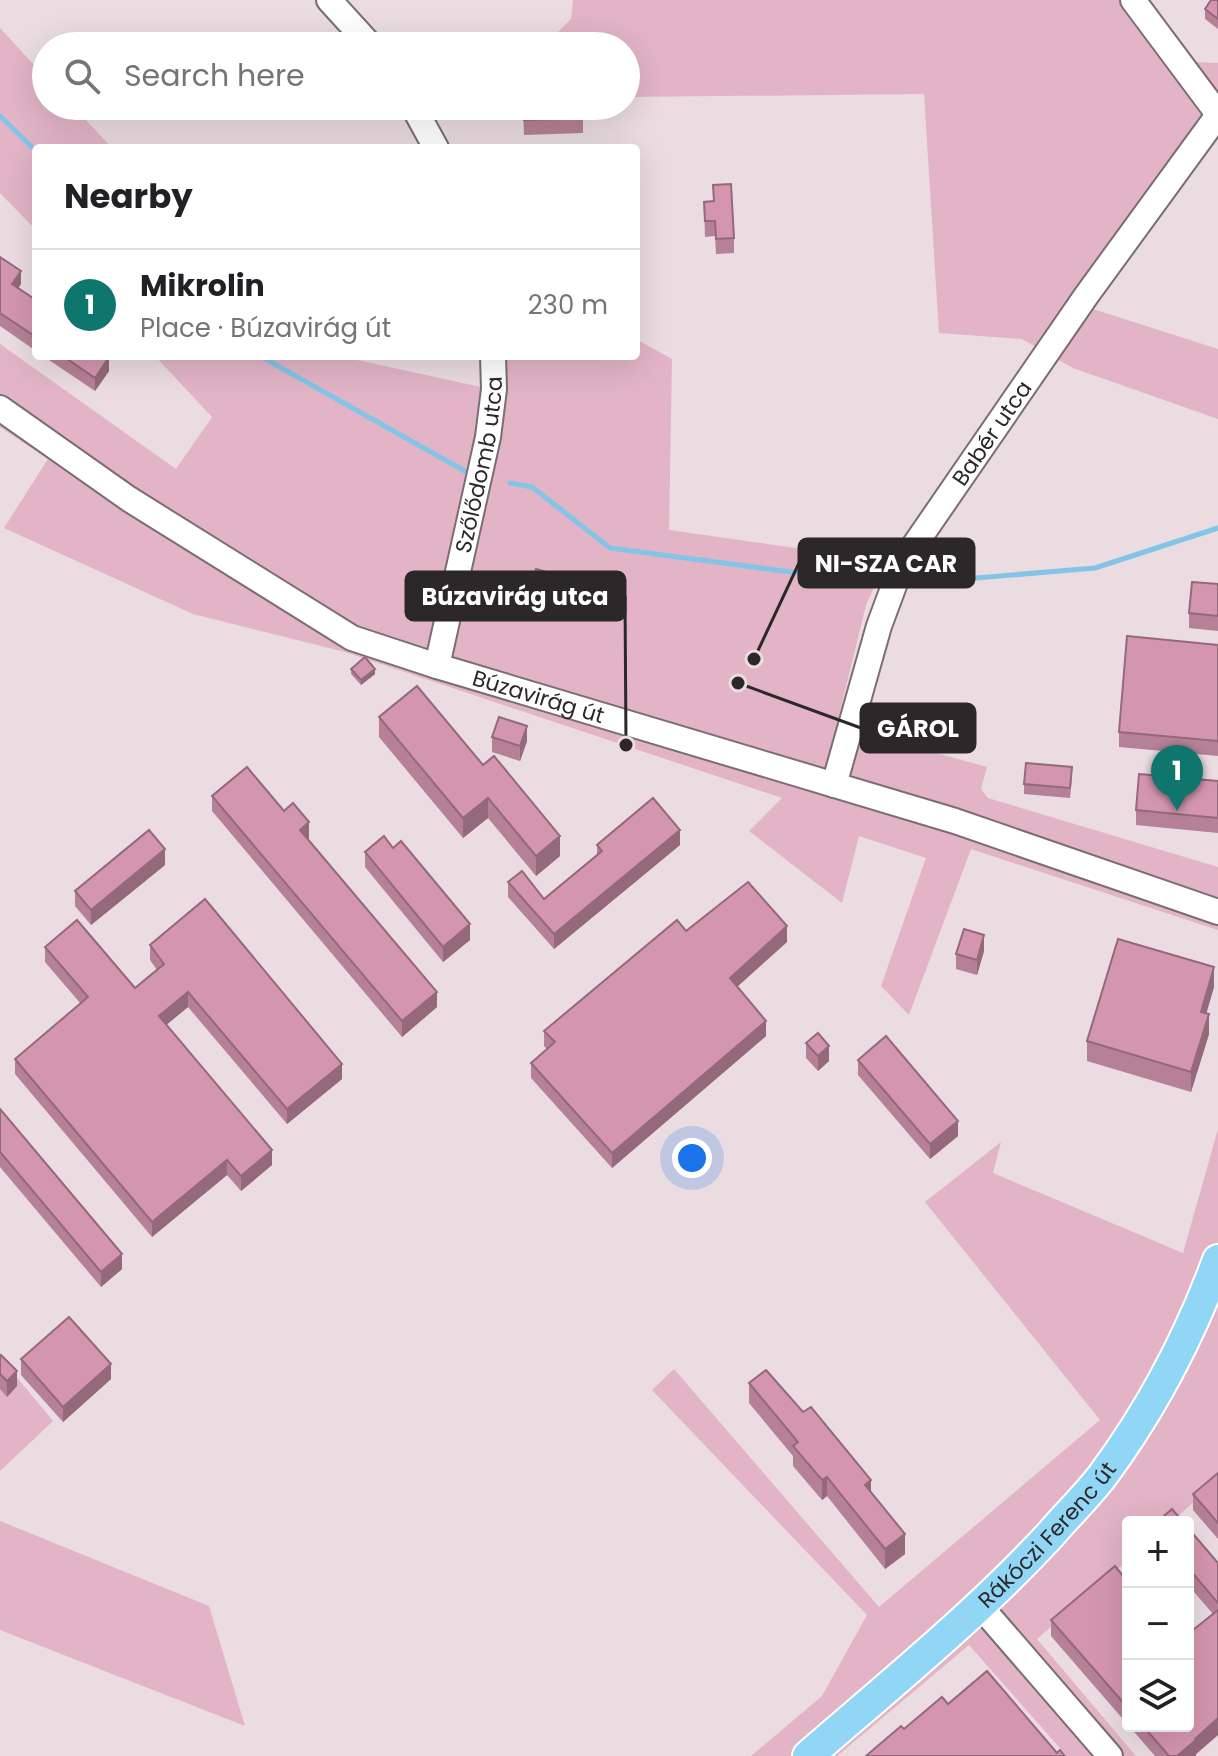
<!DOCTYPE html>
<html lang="en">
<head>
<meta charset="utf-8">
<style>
	body { margin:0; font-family:Poppins,sans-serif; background:#f2f2f2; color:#202124 }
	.controls { position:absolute; right:24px; bottom:24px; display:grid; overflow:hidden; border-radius:8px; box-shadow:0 8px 32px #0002 }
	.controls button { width:72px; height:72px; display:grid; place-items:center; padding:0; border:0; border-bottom:2px solid #e0e0e0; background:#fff; color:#202124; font:40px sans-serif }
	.you { position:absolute; left:692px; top:1158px; width:28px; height:28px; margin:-20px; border:6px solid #fff; border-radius:50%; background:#1a73e8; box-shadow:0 0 0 12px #1a73e833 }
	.badge { display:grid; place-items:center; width:52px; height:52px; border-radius:50%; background:#0f766e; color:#fff; font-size:26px; font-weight:700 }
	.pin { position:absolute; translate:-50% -66px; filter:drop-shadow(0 2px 4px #0008) }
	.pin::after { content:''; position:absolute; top:42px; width:28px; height:24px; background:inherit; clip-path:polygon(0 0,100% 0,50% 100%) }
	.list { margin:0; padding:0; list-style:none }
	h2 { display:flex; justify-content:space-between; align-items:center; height:104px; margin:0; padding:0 32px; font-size:34px }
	h2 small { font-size:26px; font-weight:400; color:#757577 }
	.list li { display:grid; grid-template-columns:52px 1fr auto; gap:24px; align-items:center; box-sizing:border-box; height:112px; padding:0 32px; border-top:2px solid #e0e0e0 }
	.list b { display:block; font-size:30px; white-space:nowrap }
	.list p { margin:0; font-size:26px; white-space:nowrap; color:#757577 }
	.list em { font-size:26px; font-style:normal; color:#757577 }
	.icon { flex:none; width:44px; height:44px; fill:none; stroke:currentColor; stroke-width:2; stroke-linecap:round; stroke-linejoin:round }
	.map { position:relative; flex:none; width:1218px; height:1756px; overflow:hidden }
	.search { position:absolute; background:#fff; box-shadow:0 8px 32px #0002; left:32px; top:32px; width:608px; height:88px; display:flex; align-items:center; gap:20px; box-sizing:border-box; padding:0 28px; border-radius:44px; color:#757577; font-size:30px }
	.panel { position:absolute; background:#fff; box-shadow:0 8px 32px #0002; left:32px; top:144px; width:608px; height:216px; border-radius:8px }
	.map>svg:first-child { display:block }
	.green { fill:#e2b4c6 }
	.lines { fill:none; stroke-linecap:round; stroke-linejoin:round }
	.stream { stroke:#84c4e6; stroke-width:5 }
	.minor-casing { stroke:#7a6e73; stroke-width:28 }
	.major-casing { stroke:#fff; stroke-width:34 }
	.minor { stroke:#fff; stroke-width:24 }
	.major { stroke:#92d6f6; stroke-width:30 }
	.wall { fill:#b68196 }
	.shaded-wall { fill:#94697a }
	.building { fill:#d496af; stroke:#94697a; stroke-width:2 }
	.labels { text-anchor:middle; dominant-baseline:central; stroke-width:8; stroke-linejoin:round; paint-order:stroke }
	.street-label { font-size:22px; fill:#2c2729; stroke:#eadce1 }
	.leader { fill:none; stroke:#2c2729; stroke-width:3 }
	.callout-dot { fill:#2c2729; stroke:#eadce1; stroke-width:3 }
	.callout { fill:#2c2729; stroke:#2c2729; stroke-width:3 }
	.callout-label { font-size:24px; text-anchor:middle; font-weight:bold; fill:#fff }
</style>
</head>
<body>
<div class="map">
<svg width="1218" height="1756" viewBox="0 0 1218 1756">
	<rect width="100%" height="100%" fill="#eadce1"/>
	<g class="green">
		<path d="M573 0H1148L1193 62 1218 63V129L1093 309 1218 349V419L1073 368 1022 339 939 333 924 94 626 97V46H544L571 19Z"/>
		<path d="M0 28 46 78V106H73L112 148H36V230L0 193Z"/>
		<path d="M636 339 672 359 669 530 886 561 866 605 834 736 861 732 987 767 981 789 988 798 1218 867V930L971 849 909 1015 881 986 926 858 859 836 842 903 749 831 782 798 345 652 193 614 4 528 48 459 0 427V344L176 469 212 417 155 356H339L481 387V356H636Z"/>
		<path d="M1218 1129V1481L1171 1522H1128V1560L1037 1639 1136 1756H1067L969 1645 837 1756H751L822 1696 867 1615 652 1390 674 1369 879 1607 1100 1420 925 1202 1001 1142 993 1173 1183 1253Z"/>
		<path d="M0 1357 53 1421 0 1471Z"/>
		<path d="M0 1521 209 1606 245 1726 0 1630Z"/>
	</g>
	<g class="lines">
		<g class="stream">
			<path d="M0 116 36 151"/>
			<path d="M260 356 470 474"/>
			<path d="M510 483 532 487 610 548 882 584"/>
			<path d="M916 583 1095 568 1218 528"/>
		</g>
		<g class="minor-casing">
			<g id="minor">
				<path d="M329 0 371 46"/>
				<path d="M1133 0 1218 114"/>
				<path d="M413 106 436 148"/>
				<path id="s1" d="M0 408 129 499 352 638 437 666 955 821 1218 912"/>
				<path id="s2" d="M437 666 488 437 494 389 493 356"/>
				<path id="s3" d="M834 785 879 626 899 572 907 556 1086 296 1218 115"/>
				<path d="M981 1607 1110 1756"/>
			</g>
		</g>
		<g class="major-casing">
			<g id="major">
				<path id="s4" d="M808 1756C891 1684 976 1615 1051 1534 1068 1514 1087 1496 1103 1475 1151 1410 1190 1336 1218 1260"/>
			</g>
		</g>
		<use href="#minor" class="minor"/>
		<use href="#major" class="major"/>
	</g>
	<g class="wall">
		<path d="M1218 0V29L1205 19V9Z"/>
		<path d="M523 106H583V133L524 135Z"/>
		<path d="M713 185 734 238V253L716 254 715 236 705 237 704 202 713 201Z"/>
		<path d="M0 257 21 284 18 288 36 300V351L0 326Z"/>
		<path d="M43 356H107L109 371 95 391Z"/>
		<path d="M1218 584V631L1189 628V613Z"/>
		<path d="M530 587 567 589 561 607 530 597Z"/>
		<path d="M1218 645V756L1119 747V732Z"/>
		<path d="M351 669 375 674 361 685 351 674Z"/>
		<path d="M379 717 483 765 560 856 536 876 488 818 463 838 379 737Z"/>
		<path d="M492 737 527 741 520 761 492 752Z"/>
		<path d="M1072 777 1070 798 1024 794V784Z"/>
		<path d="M1218 781V833L1136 825V810Z"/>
		<path d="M212 796 284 811 309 838 308 839 437 1007 402 1037 212 811Z"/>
		<path d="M597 845H680L554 949 508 897V882L544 899 597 855Z"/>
		<path d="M365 852 470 940 443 962 365 867Z"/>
		<path d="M165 865 91 925 75 906V891Z"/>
		<path d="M686 931 787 942 737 987 766 1036 612 1168 531 1078V1063L547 1049 544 1046V1031Z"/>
		<path d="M150 945 342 1079 287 1124 188 1007 166 1025 272 1165 241 1191 227 1175 152 1237 15 1074V1059L81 1004 45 962V947L135 988 157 970 150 960Z"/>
		<path d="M984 951 977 975 956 969V954Z"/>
		<path d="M1214 987 1206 1013 1209 1034 1191 1092 1087 1061V1041Z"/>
		<path d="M806 1043 829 1061 818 1071 806 1058Z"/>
		<path d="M858 1060 958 1136 930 1159 858 1075Z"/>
		<path d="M0 1109 122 1269 101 1287 0 1167Z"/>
		<path d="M0 1356 17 1386 7 1397 0 1389Z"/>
		<path d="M21 1359 111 1379 63 1422 21 1375Z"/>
		<path d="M749 1383 871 1491 905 1554 885 1569 827 1496 822 1500 793 1466V1456L749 1403Z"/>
		<path d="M1218 1473V1539L1193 1510V1494Z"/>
		<path d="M1188 1528 1218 1563V1735L1196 1754V1756H1155L1129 1726H1188L1213 1614 1188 1585Z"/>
		<path d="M1128 1582V1725L1051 1636V1620Z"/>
	</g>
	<g class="shaded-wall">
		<path d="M21 271V284L12 298V284Z"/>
		<path d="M109 357V371L95 391V378Z"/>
		<path d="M567 578V589L561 607V597Z"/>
		<path d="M375 669V674L361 685V680Z"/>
		<path d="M527 726V741L520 761V746Z"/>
		<path d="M488 798V818L463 838V818Z"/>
		<path d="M309 822V838L300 845V830Z"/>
		<path d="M680 830V845L554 949V934Z"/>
		<path d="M560 836V856L536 876V856Z"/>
		<path d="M165 849V865L91 925V910Z"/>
		<path d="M470 924V940L443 962V947Z"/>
		<path d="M787 926V942L730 993V978Z"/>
		<path d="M984 935V951L977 975V960Z"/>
		<path d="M1214 967V987L1201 1032V1012Z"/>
		<path d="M188 992V1007L159 1031V1016Z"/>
		<path d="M437 992V1007L402 1037V1021Z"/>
		<path d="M1209 1014V1034L1191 1092V1072Z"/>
		<path d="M766 1021V1036L612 1168V1153Z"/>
		<path d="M829 1046V1061L818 1071V1056Z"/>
		<path d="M342 1064V1079L287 1124V1109Z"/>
		<path d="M958 1121V1136L930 1159V1144Z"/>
		<path d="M272 1150V1165L241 1191V1176Z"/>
		<path d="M227 1160V1175L152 1237V1222Z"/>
		<path d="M122 1254V1269L101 1287V1272Z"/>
		<path d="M111 1364V1379L63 1422V1407Z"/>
		<path d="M17 1371V1386L7 1397V1381Z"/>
		<path d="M827 1477V1496L822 1500V1480Z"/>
		<path d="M871 1480V1500L865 1485Z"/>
		<path d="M905 1534V1554L885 1569V1549Z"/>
		<path d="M1218 1718V1735L1196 1754V1756H1177L1195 1739Z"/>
	</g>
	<g class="building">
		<path d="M1211 0H1218V19L1205 9Z"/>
		<path d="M524 106H583V118L524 120Z"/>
		<path d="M731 184 734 238 716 239 715 221H705L704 202 714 201 713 185Z"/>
		<path d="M0 257 21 271 12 284 36 300V337L0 313Z"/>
		<path d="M63 356H107L109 357 95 378Z"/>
		<path d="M536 569 567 578 561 597 530 587Z"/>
		<path d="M1192 582 1218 584V616L1189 613Z"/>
		<path d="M1127 636 1218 645V741L1119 732Z"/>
		<path d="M365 657 375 669 361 680 351 669Z"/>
		<path d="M417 686 483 765 494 756 560 836 536 856 488 798 463 818 379 717Z"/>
		<path d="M499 717 527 726 520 746 492 737Z"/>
		<path d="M1026 763 1072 767 1070 788 1024 784Z"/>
		<path d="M247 767 284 811 293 803 309 822 300 830 437 992 402 1021 212 796Z"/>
		<path d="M1139 774 1218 781V818L1136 810Z"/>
		<path d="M653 798 680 830 554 934 508 882 522 871 544 899 602 851 597 845Z"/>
		<path d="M149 830 165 849 91 910 75 891Z"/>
		<path d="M384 836 393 848 401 841 470 924 443 947 365 852Z"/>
		<path d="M748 882 787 926 730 978 766 1021 612 1153 531 1063 555 1042 544 1031 677 920 686 931Z"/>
		<path d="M205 899 342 1064 287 1109 188 992 159 1016 272 1150 241 1176 227 1160 152 1222 15 1059 88 997 45 947 77 920 135 988 164 964 150 945Z"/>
		<path d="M964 929 984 935 977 960 956 954Z"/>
		<path d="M1118 939 1214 967 1201 1012 1209 1014 1191 1072 1087 1041Z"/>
		<path d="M818 1033 829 1046 818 1056 806 1043Z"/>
		<path d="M886 1036 958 1121 930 1144 858 1060Z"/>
		<path d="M0 1109 122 1254 101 1272 0 1152Z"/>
		<path d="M69 1317 111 1364 63 1407 21 1359Z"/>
		<path d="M1 1355 17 1371 7 1381 0 1374V1356Z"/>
		<path d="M766 1370 803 1412 811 1407 871 1480 865 1485 905 1534 885 1549 827 1477 822 1480 793 1446 798 1442 749 1383Z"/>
		<path d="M1218 1473V1523L1193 1494Z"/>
		<path d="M1172 1509 1183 1522H1157Z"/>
		<path d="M1188 1528 1218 1563V1603L1188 1568Z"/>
		<path d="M1115 1566 1128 1582V1708L1051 1620Z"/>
		<path d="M1218 1610V1718L1195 1739 1196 1740 1177 1756H1169L1143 1726H1188V1634Z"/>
		<path d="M987 1671 1057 1753 1060 1750 1065 1756H866L901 1726 904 1729 942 1697 948 1704Z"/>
	</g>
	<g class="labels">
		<g class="street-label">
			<text stroke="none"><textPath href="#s3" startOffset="390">Babér utca</textPath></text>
			<text stroke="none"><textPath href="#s2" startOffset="206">Szőlődomb utca</textPath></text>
			<text stroke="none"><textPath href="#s1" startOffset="616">Búzavirág út</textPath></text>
			<text stroke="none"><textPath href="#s4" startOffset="326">Rákóczi Ferenc út</textPath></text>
		</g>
	</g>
	<path class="leader" d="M754 659L799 563M626 745L625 596M738 683L861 728"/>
	<g class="callout-dot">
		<circle cx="754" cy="659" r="8"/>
		<circle cx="626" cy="745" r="8"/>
		<circle cx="738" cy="683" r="8"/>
	</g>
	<g class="callout">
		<rect x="799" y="539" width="175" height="48" rx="8"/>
		<rect x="406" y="572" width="219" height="48" rx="8"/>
		<rect x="861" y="704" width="114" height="48" rx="8"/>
	</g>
	<g class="callout-label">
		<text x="886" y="572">NI-SZA CAR</text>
		<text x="515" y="605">Búzavirág utca</text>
		<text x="918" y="737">GÁROL</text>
	</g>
</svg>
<div class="controls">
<button>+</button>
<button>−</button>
<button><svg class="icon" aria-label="layers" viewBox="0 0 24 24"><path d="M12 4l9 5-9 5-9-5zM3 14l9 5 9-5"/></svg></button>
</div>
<div class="you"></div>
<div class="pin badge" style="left:1177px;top:811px">1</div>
<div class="search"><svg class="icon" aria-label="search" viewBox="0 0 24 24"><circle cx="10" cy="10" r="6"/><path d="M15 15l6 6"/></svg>Search here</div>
<section class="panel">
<h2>Nearby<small></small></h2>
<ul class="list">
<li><span class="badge">1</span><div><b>Mikrolin</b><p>Place · Búzavirág út</p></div><em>230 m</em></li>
</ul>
</section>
</div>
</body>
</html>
